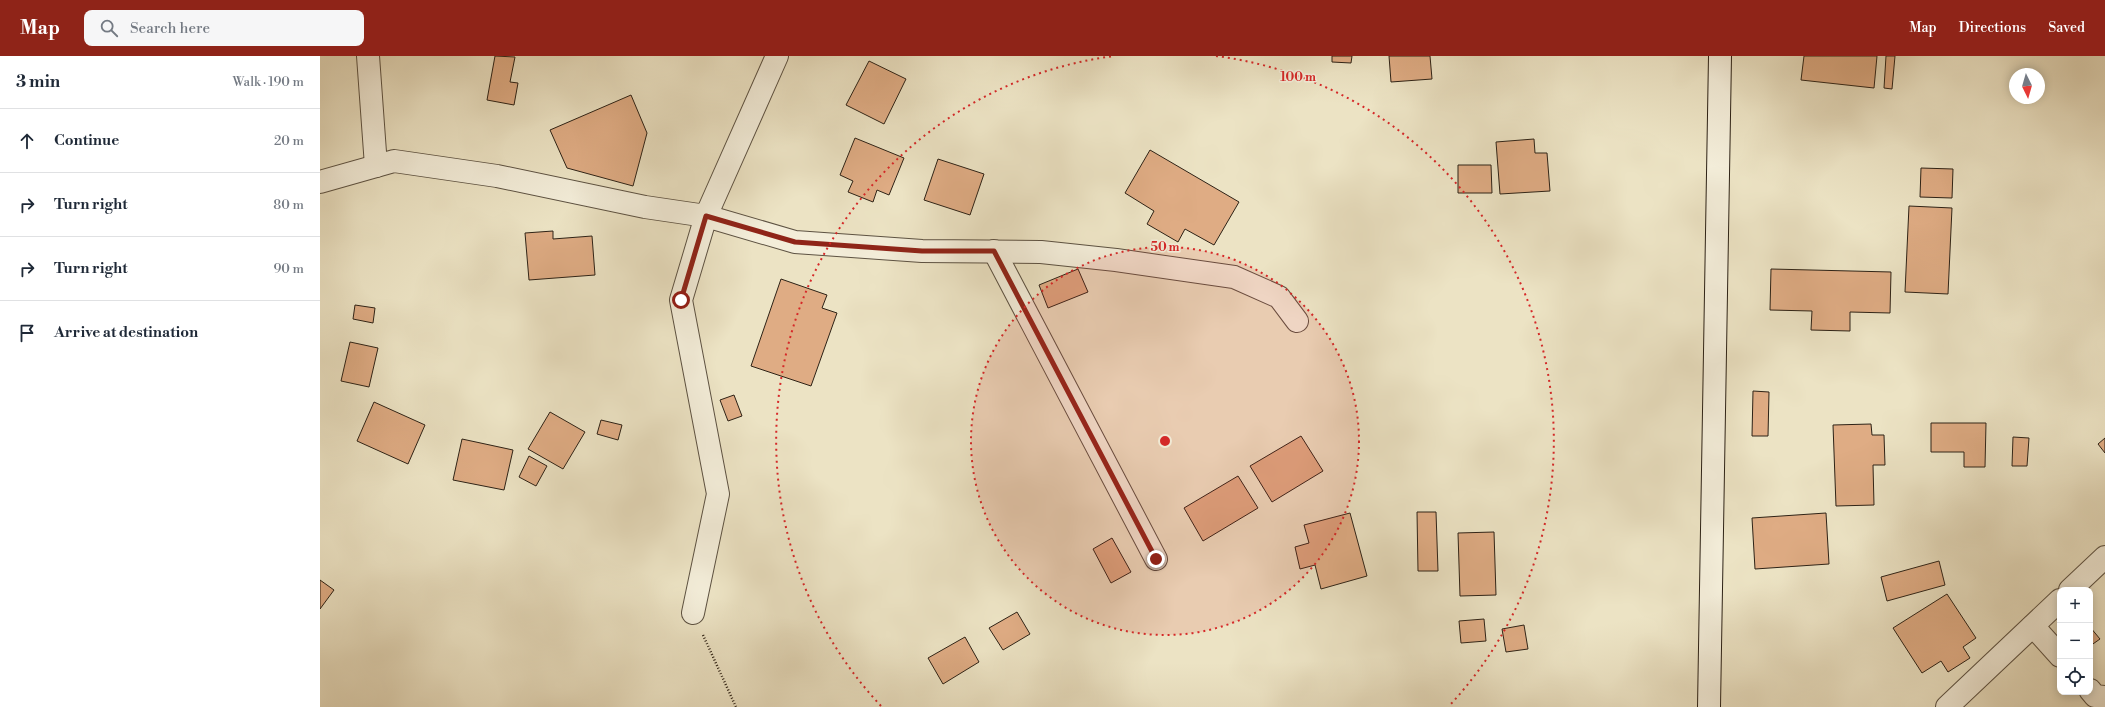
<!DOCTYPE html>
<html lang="en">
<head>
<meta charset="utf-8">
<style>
	body { margin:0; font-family:"Libre Bodoni",serif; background:#f6f6f7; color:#1f2937 }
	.controls { position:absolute; right:12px; bottom:12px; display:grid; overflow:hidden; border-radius:8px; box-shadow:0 2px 10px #0003 }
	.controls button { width:36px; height:36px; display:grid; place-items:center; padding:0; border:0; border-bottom:1px solid #e0e1e3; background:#fff; color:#1f2937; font:20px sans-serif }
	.compass { position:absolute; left:1689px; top:12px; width:36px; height:36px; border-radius:50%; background:#fff; box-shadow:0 2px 10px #0003; rotate:175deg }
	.stop { position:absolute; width:12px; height:12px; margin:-9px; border:3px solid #8f2418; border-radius:50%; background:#fff }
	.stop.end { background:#8f2418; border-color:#fff; box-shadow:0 1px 4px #0008 }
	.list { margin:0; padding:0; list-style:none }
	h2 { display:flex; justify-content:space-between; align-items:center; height:52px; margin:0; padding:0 16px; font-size:17px }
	h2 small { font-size:13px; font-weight:400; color:#747a83 }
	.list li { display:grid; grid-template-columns:26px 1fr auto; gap:12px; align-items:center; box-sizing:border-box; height:64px; padding:0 16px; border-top:1px solid #e0e1e3 }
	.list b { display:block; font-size:15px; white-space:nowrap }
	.list em { font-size:13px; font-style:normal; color:#747a83 }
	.icon { flex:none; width:22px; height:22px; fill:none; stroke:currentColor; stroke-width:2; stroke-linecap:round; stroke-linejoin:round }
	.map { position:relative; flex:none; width:1785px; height:651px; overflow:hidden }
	header { display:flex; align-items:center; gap:24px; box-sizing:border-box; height:56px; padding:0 20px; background:#8f2418; color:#fff }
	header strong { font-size:19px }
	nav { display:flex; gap:22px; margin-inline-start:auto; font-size:14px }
	.search { width:280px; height:36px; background:#f6f6f7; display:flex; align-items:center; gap:10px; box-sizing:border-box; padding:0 14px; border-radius:8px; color:#747a83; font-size:15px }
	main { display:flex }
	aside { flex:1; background:#fff }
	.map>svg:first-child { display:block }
	.building { fill:#dfac84; stroke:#2d2216 }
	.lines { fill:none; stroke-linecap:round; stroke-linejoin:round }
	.minor-casing { stroke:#5d5242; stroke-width:24 }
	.secondary-casing { stroke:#2d2216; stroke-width:24 }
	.path { stroke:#2d2216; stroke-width:2.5; stroke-dasharray:1 2; stroke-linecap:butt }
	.minor { stroke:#f3edd9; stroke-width:22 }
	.secondary { stroke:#f3edd9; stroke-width:22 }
	.route { stroke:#8f2418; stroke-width:5 }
	.ring { fill:none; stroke:#d62828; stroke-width:2; stroke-dasharray:2 4 }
	.centre { fill:#d62828; stroke:#f3edd9; stroke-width:2 }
	.ring-label { font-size:12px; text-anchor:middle; font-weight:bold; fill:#d62828; stroke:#f3edd9; stroke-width:3; stroke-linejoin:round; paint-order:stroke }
</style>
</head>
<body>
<header>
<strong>Map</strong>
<div class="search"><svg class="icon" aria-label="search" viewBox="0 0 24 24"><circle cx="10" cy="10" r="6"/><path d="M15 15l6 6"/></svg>Search here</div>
<nav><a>Map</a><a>Directions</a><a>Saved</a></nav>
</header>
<main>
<aside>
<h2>3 min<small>Walk · 190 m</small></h2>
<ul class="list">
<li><svg class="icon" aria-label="ahead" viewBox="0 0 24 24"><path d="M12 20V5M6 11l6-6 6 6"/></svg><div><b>Continue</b></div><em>20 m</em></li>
<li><svg class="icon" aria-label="right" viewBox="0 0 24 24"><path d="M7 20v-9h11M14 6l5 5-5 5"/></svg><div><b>Turn right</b></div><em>80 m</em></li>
<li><svg class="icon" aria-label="right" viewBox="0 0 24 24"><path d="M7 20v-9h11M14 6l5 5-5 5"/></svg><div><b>Turn right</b></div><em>90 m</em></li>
<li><svg class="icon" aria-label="arrive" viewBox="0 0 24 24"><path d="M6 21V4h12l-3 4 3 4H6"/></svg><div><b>Arrive at destination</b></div></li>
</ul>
</aside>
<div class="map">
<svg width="1785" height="651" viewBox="0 0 1785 651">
	<rect width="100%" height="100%" fill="#ece3c4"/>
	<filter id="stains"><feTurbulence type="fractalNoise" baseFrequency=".005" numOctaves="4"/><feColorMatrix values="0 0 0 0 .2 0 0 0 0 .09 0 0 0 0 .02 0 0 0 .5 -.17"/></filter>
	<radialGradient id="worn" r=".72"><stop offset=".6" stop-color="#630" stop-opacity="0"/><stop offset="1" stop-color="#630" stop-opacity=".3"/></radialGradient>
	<g class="building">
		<path d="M175 0 195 1 190 26 198 27 194 49 167 44Z"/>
		<path d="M1012 0H1032L1031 7 1012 6Z"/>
		<path d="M1069 0H1110L1112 23 1071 26Z"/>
		<path d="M1484 0H1557L1554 32 1481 24Z"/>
		<path d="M1566 0H1575L1572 33 1564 32Z"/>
		<path d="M549 5 586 23 564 68 526 49Z"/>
		<path d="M311 39 327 77 313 130 247 112 230 74Z"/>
		<path d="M535 82 584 102 569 139 557 134 553 146 528 136 533 125 520 119Z"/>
		<path d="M1214 83 1215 97H1227L1230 135 1180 138 1176 86Z"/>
		<path d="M830 94 919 146 894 189 865 173 858 186 827 168 834 155 805 137Z"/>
		<path d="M618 103 664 118 650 159 604 144Z"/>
		<path d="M1138 109H1171L1172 137H1138Z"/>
		<path d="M1601 112 1633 113 1632 142 1600 141Z"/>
		<path d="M1589 150 1632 152 1628 238 1585 236Z"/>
		<path d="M233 175V183L272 180 275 219 209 224 205 177Z"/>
		<path d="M758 213 768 236 728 252 719 229Z"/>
		<path d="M1451 213 1571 216 1570 257 1530 256V275L1491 274 1492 255 1450 254Z"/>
		<path d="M461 223 507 239 502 252 517 257 491 330 431 310Z"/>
		<path d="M35 249 55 252 53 267 33 263Z"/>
		<path d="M30 286 58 292 49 331 21 325Z"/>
		<path d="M1433 335 1449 336 1448 380H1432Z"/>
		<path d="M414 339 422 360 408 365 400 344Z"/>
		<path d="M54 346 105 369 88 408 37 385Z"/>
		<path d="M230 356 265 376 243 413 208 393Z"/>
		<path d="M281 364 302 369 298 384 277 378Z"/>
		<path d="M1611 367H1666L1665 411H1644V396H1611Z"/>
		<path d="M1551 368 1552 379H1564L1565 409H1553L1554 449 1516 450 1513 369Z"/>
		<path d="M981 380 1003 415 952 446 930 410Z"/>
		<path d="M1693 381 1709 382 1707 410H1692Z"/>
		<path d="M1785 382V397L1778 388Z"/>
		<path d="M142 383 193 394 184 434 133 424Z"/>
		<path d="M209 400 227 410 216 430 199 421Z"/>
		<path d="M918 420 938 452 883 485 864 452Z"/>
		<path d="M1097 456H1116L1118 515H1098Z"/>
		<path d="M1030 457 1047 520 1001 533 995 509 980 513 975 491 989 487 984 469Z"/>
		<path d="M1506 457 1509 508 1435 513 1432 462Z"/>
		<path d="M1174 476 1176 539 1140 540 1138 477Z"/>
		<path d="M792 482 811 516 791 527 773 493Z"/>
		<path d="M1619 505 1625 529 1567 545 1561 521Z"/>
		<path d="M0 524 14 534 0 553Z"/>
		<path d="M1627 538 1656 582 1643 591 1650 602 1628 616 1621 605 1602 617 1573 572Z"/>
		<path d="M697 556 710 578 683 594 669 572Z"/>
		<path d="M1164 563 1166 585 1141 587 1139 565Z"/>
		<path d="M1204 569 1208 593 1186 596 1182 573Z"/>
		<path d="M1770 571 1780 583 1770 590Z"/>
		<path d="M645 581 659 606 623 628 608 602Z"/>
	</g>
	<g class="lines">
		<g class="minor-casing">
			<g id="minor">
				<path d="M48 0 56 110"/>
				<path d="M0 126 74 105 177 120 325 151 386 160 457 0"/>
				<path d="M674 195 836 503"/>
				<path d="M1750 534 1785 501"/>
				<path d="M373 557 398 438 361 244 386 160 475 186 602 195 721 196 796 204 914 221 959 241 977 265"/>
				<path d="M1713 570 1740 600"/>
				<path d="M1770 634 1775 640 1785 641"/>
				<path d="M1627 651 1740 544"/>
			</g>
		</g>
		<g class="secondary-casing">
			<path id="secondary" d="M1389 651 1400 0"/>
		</g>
		<path class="path" d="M383 579 416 651"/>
		<use href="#minor" class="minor"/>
		<use href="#secondary" class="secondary"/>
	</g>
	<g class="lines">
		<path class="route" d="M361 244 386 160 475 186 602 195H674L836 503"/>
	</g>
	<circle cx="845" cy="385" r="194" fill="#d62828" fill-opacity=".12"/>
	<g class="ring">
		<circle cx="845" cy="385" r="194"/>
		<path d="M561 650A388 388 0 0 1 794 0M896 0A388 388 0 0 1 1129 650"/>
	</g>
	<circle cx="845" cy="385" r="6" class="centre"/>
	<g class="ring-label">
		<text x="978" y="25">100 m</text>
		<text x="845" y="195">50 m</text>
	</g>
	<rect width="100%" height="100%" filter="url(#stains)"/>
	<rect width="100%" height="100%" fill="url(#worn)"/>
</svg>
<div class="controls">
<button>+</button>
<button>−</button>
<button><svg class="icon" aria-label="locate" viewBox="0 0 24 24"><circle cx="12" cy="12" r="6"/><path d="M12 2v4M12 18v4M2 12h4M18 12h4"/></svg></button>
</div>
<svg class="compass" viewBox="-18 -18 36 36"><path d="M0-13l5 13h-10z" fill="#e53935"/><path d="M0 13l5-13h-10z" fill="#747a83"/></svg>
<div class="stop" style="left:361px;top:244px"></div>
<div class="stop end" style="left:836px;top:503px"></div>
</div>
</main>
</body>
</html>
